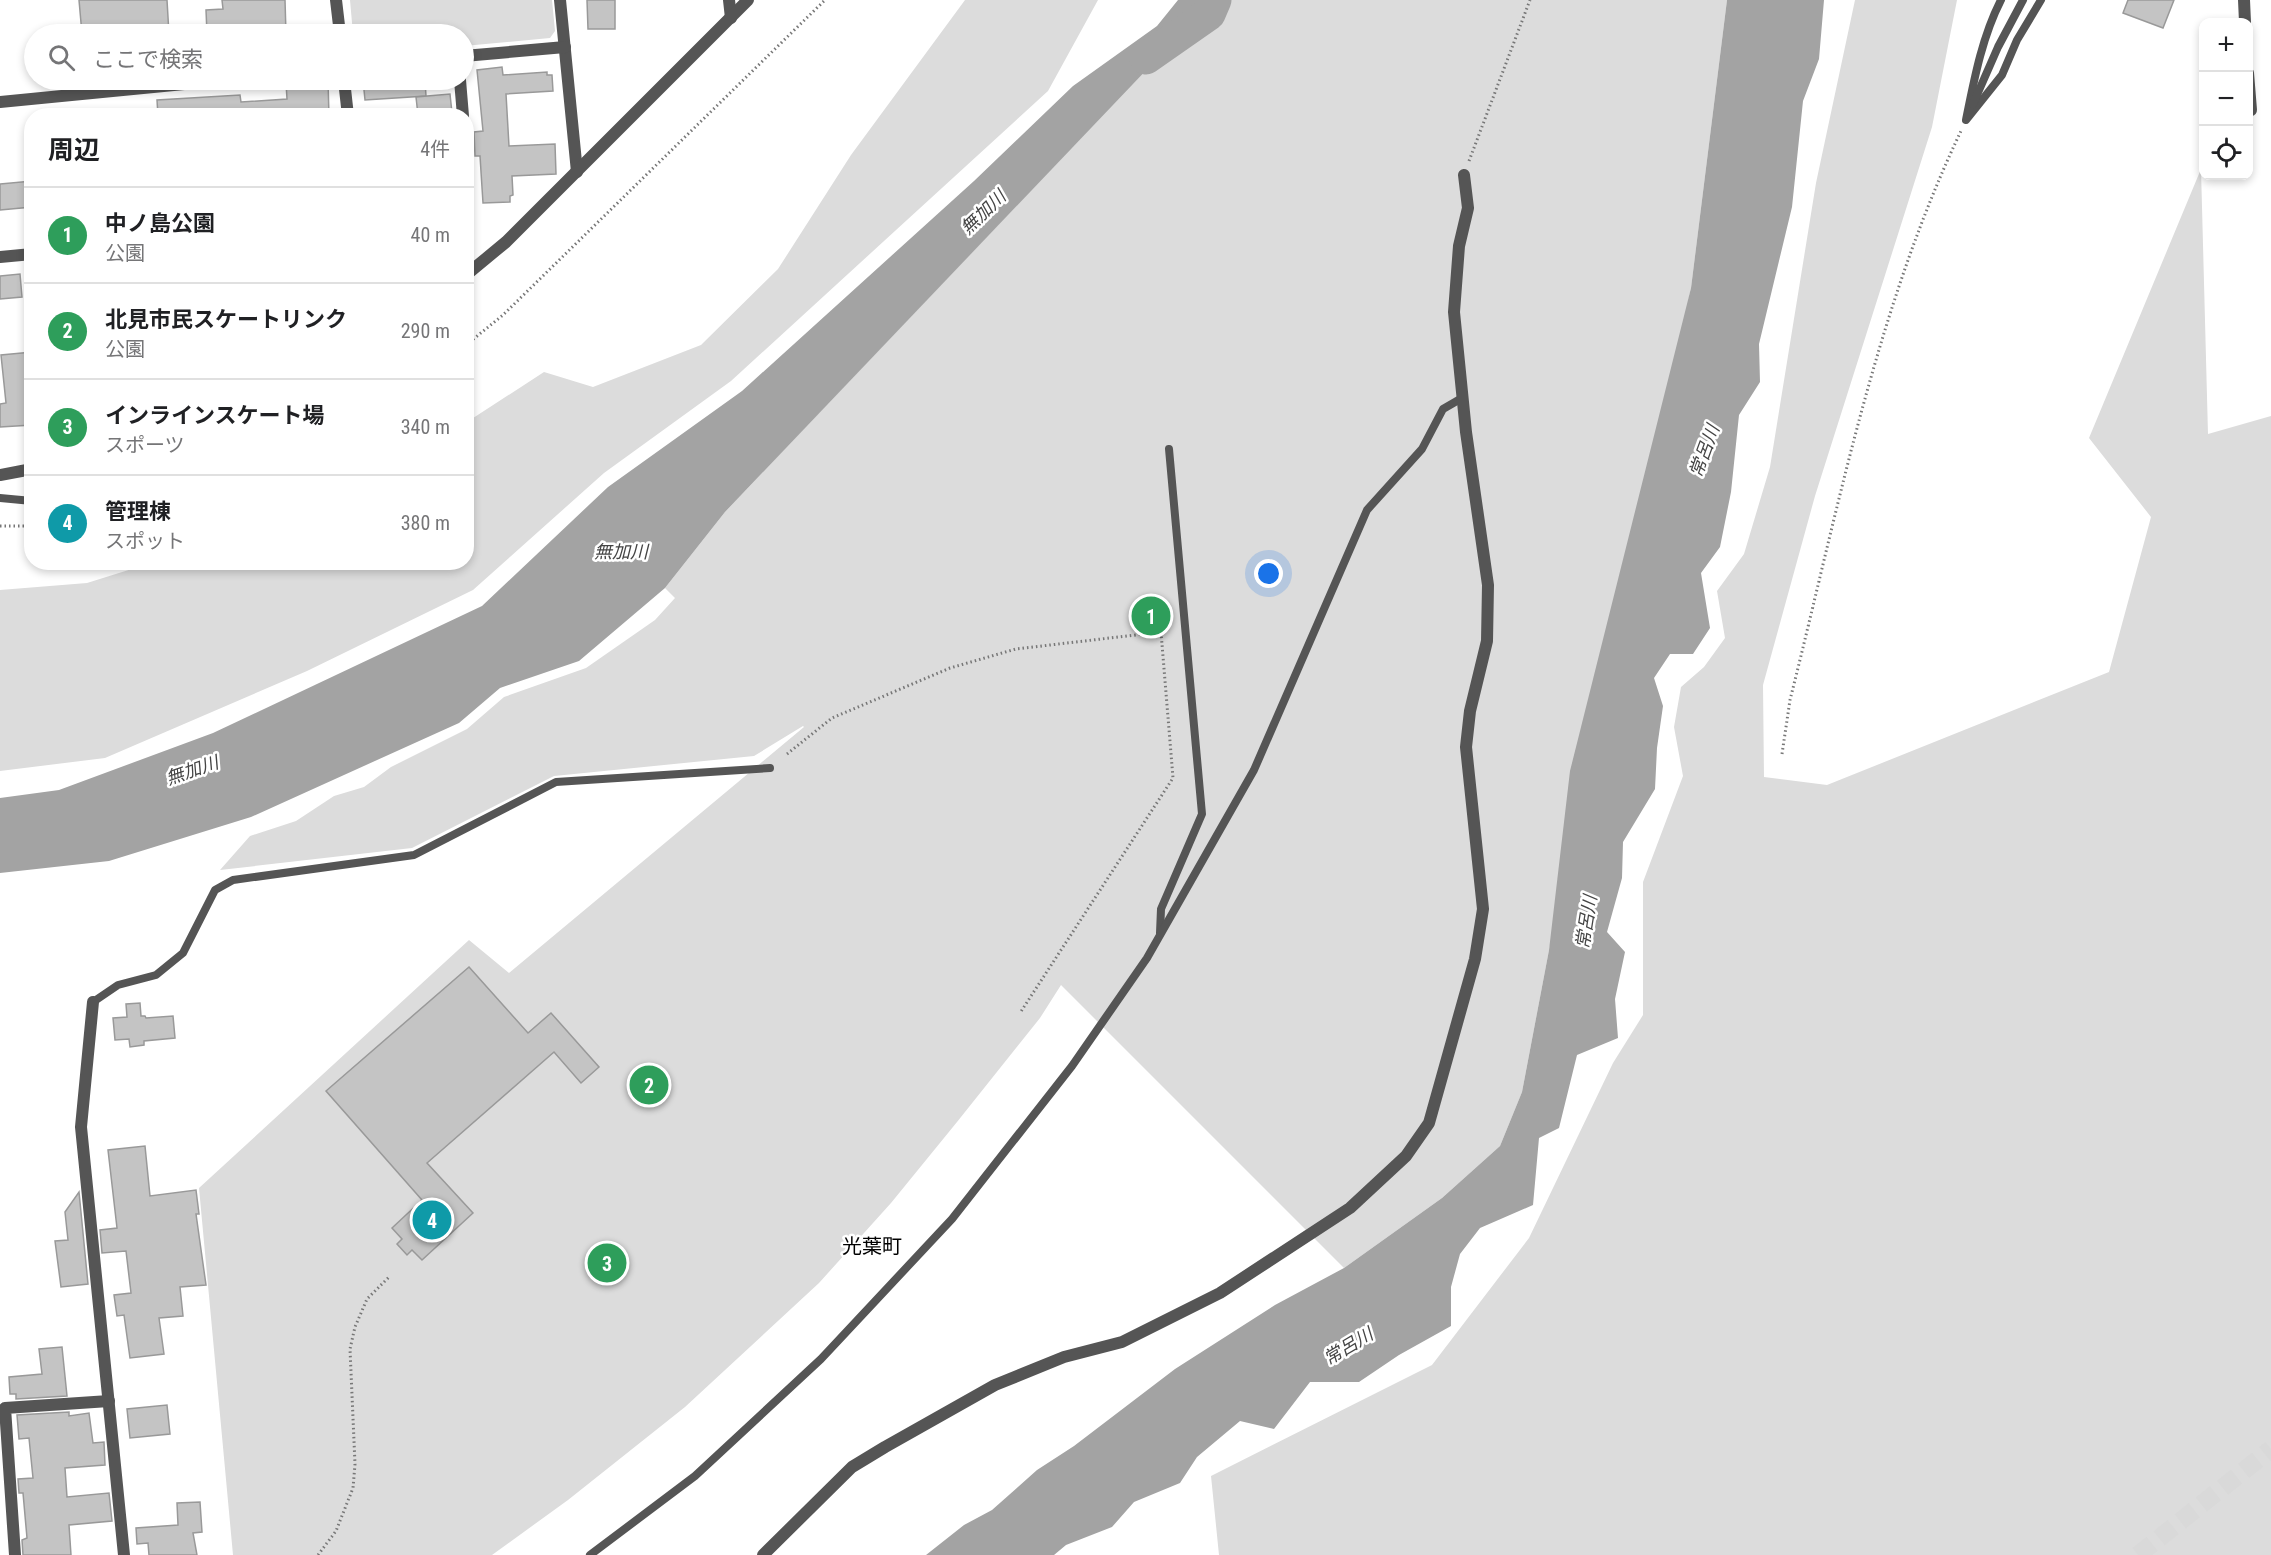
<!DOCTYPE html>
<html lang="ja">
<head>
<meta charset="utf-8">
<style>
	body { margin:0; font-family:"Roboto Condensed","Noto Sans JP",sans-serif; background:#f2f2f2; color:#202124 }
	.controls { position:absolute; right:18px; top:18px; display:grid; overflow:hidden; border-radius:12px; box-shadow:0 3px 9px #0003 }
	.controls button { width:54px; height:54px; display:grid; place-items:center; padding:0; border:0; border-bottom:2px solid #e0e0e0; background:#fff; color:#202124; font:30px sans-serif }
	.you { position:absolute; left:1269px; top:574px; width:21px; height:21px; margin:-15px; border:4px solid #fff; border-radius:50%; background:#1a73e8; box-shadow:0 0 0 9px #1a73e833 }
	.badge { display:grid; place-items:center; width:39px; height:39px; border-radius:50%; background:#1a73e8; color:#fff; font-size:20px; font-weight:700 }
	.pin { position:absolute; translate:-50% -50%; border:3px solid #fff; box-shadow:0 2px 6px #0006 }
	.list { margin:0; padding:0; list-style:none }
	h2 { display:flex; justify-content:space-between; align-items:center; height:78px; margin:0; padding:0 24px; font-size:26px }
	h2 small { font-size:20px; font-weight:400; color:#757577 }
	.list li { display:grid; grid-template-columns:39px 1fr auto; gap:18px; align-items:center; box-sizing:border-box; height:96px; padding:0 24px; border-top:2px solid #e0e0e0 }
	.list b { display:block; font-size:22px; white-space:nowrap }
	.list p { margin:0; font-size:20px; white-space:nowrap; color:#757577 }
	.list em { font-size:20px; font-style:normal; color:#757577 }
	.icon { flex:none; width:33px; height:33px; fill:none; stroke:currentColor; stroke-width:2; stroke-linecap:round; stroke-linejoin:round }
	.map { position:relative; flex:none; width:2271px; height:1555px; overflow:hidden }
	.search { position:absolute; background:#fff; box-shadow:0 3px 9px #0003; left:24px; top:24px; width:450px; height:66px; display:flex; align-items:center; gap:15px; box-sizing:border-box; padding:0 21px; border-radius:33px; color:#757577; font-size:22px }
	.panel { position:absolute; background:#fff; box-shadow:0 3px 9px #0003; left:24px; top:108px; width:450px; height:462px; border-radius:24px }
	.map>svg:first-child { display:block }
	.green { fill:#dcdcdc }
	.water { fill:#a3a3a3 }
	.lines { fill:none; stroke-linecap:round; stroke-linejoin:round }
	.river { stroke:#a3a3a3; stroke-width:33 }
	.building { fill:#c4c4c4; stroke:#999; stroke-width:1.5 }
	.highway-tunnel { stroke:#d9d9d9; stroke-width:18; stroke-dasharray:18 9; stroke-linecap:butt }
	.path { stroke:#777; stroke-width:3; stroke-dasharray:1.5 3; stroke-linecap:butt }
	.lane { stroke:#555; stroke-width:8 }
	.street { stroke:#555; stroke-width:12 }
	.labels { text-anchor:middle; dominant-baseline:central; stroke-width:5; stroke-linejoin:round; paint-order:stroke }
	.water-label { font-size:18px; font-style:italic; fill:#444; stroke:#fff }
	.quarter-label { font-size:20px; fill:#000; stroke:#fff }
</style>
</head>
<body>
<div class="map">
<svg width="2271" height="1555" viewBox="0 0 2271 1555">
	<rect width="100%" height="100%" fill="#fff"/>
	<g class="green">
		<path d="M350 0H552L555 31 550 38 464 46V34H353Z"/>
		<path d="M965 0H1098L1048 91 731 381 604 473 473 590 307 671 105 758 0 771V590L87 583 151 563 466 562 467 422 544 372 593 387 701 345 778 269 851 155Z"/>
		<path d="M1204 0H1727L1691 288 1549 950 1522 1092 1500 1146 1442 1198 1344 1268 1061 985 1040 1018 957 1122 891 1203 819 1283 685 1407 568 1500 492 1555H233L199 1188 469 940 509 973 804 727 803 726 754 756 554 776 412 848 220 870 250 836 296 821 334 796 364 787 391 767 467 729 504 697 586 668 655 620 675 598 665 588 725 512 1192 21Z"/>
		<path d="M1855 0H1957L1932 127 1815 496 1763 685 1764 777 1827 785 2109 672 2151 517 2089 438 2201 169 2208 434 2271 416V1555H1219L1211 1476 1432 1365 1529 1238 1613 1063 1643 1015V882L1683 776 1674 727 1681 687 1704 667 1725 638 1717 591 1744 554 1770 467 1816 183Z"/>
	</g>
	<g class="water">
		<path d="M1178 0H1204L1193 21 725 512 665 588 579 661 500 688 459 723 251 817 109 861 0 873V798L59 790 213 733 482 606 608 487 742 391 974 181 1073 86 1157 26Z"/>
		<path d="M1727 0H1824L1819 59 1803 101 1792 207 1759 344 1760 382 1739 415 1731 492 1720 547 1701 573 1710 628 1693 654H1670L1654 678 1663 706 1657 748 1655 789 1623 842 1622 878 1607 932 1625 952 1615 999 1618 1038 1577 1055 1559 1128 1539 1138 1533 1205 1480 1228 1460 1254 1451 1287V1326L1399 1355 1359 1382H1310L1274 1429 1240 1421 1197 1457 1180 1483 1134 1502 1112 1527 1066 1545 1054 1555H926L964 1525 992 1510 1037 1470 1074 1446 1175 1369 1275 1305 1344 1268 1442 1198 1500 1146 1522 1092 1549 950 1570 771 1691 288Z"/>
	</g>
	<g class="lines">
		<path class="river" d="M1146 58 1209 14 1215 0"/>
	</g>
	<g class="building">
		<path d="M79 0H167L169 34H82Z"/>
		<path d="M222 0H285L286 34H264L263 32 207 34 206 10 223 9Z"/>
		<path d="M587 0H615V29H588Z"/>
		<path d="M2128 0H2174L2163 28 2123 13Z"/>
		<path d="M502 67 503 75 547 72V75H552L553 91 506 94 509 146 555 144 556 174 512 176 513 195 510 196V202L483 203 480 156H475L474 132 483 131 477 70Z"/>
		<path d="M363 80H425L426 96 365 100Z"/>
		<path d="M328 81 329 116H158L157 100 240 95 241 102 287 99 286 83Z"/>
		<path d="M450 94 452 113 418 115 416 97Z"/>
		<path d="M32 181V207L0 210V184Z"/>
		<path d="M20 274 22 297 0 299V276Z"/>
		<path d="M32 352V425L0 427V404L6 403 1 355Z"/>
		<path d="M469 967 528 1033 551 1013 599 1067 581 1083 554 1052 427 1163 473 1213 422 1260 412 1250 407 1255 397 1244 402 1239 392 1228 422 1200 326 1091Z"/>
		<path d="M140 1003 141 1016H145L146 1018 173 1016 175 1038 144 1041V1045L130 1047 129 1039 115 1040 113 1018 127 1017 126 1004Z"/>
		<path d="M145 1146 150 1196 196 1190 199 1214H196L206 1285 180 1287 183 1316 159 1318 164 1354 130 1358 124 1315 117 1316 114 1295 131 1293 126 1251 102 1253 100 1230 117 1228 108 1150Z"/>
		<path d="M79 1192 88 1284 61 1287 55 1241 68 1240 65 1212Z"/>
		<path d="M62 1347 67 1396 16 1399V1394H10L9 1377 42 1374 39 1349Z"/>
		<path d="M167 1405 170 1434 130 1438 127 1409Z"/>
		<path d="M69 1412V1416L89 1413 93 1443 104 1442 105 1465 65 1468 67 1497 109 1493 112 1521 69 1525 71 1555H23L22 1540 27 1538 23 1493H19L18 1479 33 1478 29 1438 19 1439 17 1415Z"/>
		<path d="M200 1502 202 1532 193 1533 197 1555H149L148 1543 137 1544 136 1528 178 1525 177 1503Z"/>
	</g>
	<g class="lines">
		<path class="highway-tunnel" d="M2138 1555 2271 1449"/>
		<g class="path">
			<path d="M1469 161 1530 0"/>
			<path d="M466 345 503 315 825 0"/>
			<path d="M0 526H32"/>
			<path d="M787 754 832 718 950 668 1016 649 1161 632 1173 778 1020 1013"/>
			<path d="M1782 754 1790 700C1838 510 1876 309 1961 131"/>
			<path d="M318 1555 336 1531 353 1488 355 1464 350 1349 355 1327 367 1299 390 1276"/>
		</g>
		<g class="lane">
			<path d="M2001 0C1982 37 1974 80 1966 120L2002 75 2017 40 2041 0"/>
			<path d="M1973 104 1998 47 2023 0"/>
			<path d="M0 498 32 501"/>
			<path d="M1160 933 1161 909 1202 814 1169 449"/>
			<path d="M93 1002 118 985 156 975 183 953 215 890 233 880 414 855 556 782 770 768"/>
			<path d="M590 1555 695 1476 821 1359 952 1219 1072 1066 1147 958 1254 770 1367 510 1422 449 1443 409 1462 398"/>
		</g>
		<g class="street">
			<path d="M336 0 340 34"/>
			<path d="M560 0 577 172"/>
			<path d="M729 0 731 18"/>
			<path d="M2244 0 2245 22"/>
			<path d="M464 56 565 47"/>
			<path d="M2248 73 2251 110"/>
			<path d="M344 80 348 116"/>
			<path d="M460 80 463 116"/>
			<path d="M0 102 225 80"/>
			<path d="M0 257 32 254"/>
			<path d="M466 275 506 242 748 0"/>
			<path d="M0 475 32 469"/>
			<path d="M93 1002 81 1127 124 1555"/>
			<path d="M15 1555 5 1408 109 1401"/>
			<path d="M763 1555 852 1467 885 1447 995 1385 1064 1357 1122 1342 1220 1293 1350 1208 1406 1156 1429 1123 1475 959 1483 909 1466 747 1470 711 1487 641 1488 585 1466 432 1454 312 1459 246 1468 208 1464 175"/>
		</g>
	</g>
	<g class="labels">
		<g class="water-label">
			<text transform="translate(983 212) rotate(-44)">無加川</text>
			<text transform="translate(1704 451) rotate(-70)">常呂川</text>
			<text x="621" y="551">無加川</text>
			<text transform="translate(192 770) rotate(-19)">無加川</text>
			<text transform="translate(1586 922) rotate(-81)">常呂川</text>
			<text transform="translate(1348 1346) rotate(-31)">常呂川</text>
		</g>
		<g class="quarter-label">
			<text x="872" y="1246">光葉町</text>
		</g>
	</g>
</svg>
<div class="controls">
<button>+</button>
<button>−</button>
<button><svg class="icon" aria-label="locate" viewBox="0 0 24 24"><circle cx="12" cy="12" r="6"/><path d="M12 2v4M12 18v4M2 12h4M18 12h4"/></svg></button>
</div>
<div class="you"></div>
<div class="pin badge" style="left:1151px;top:616px;background:#2e9e5b">1</div>
<div class="pin badge" style="left:649px;top:1085px;background:#2e9e5b">2</div>
<div class="pin badge" style="left:607px;top:1263px;background:#2e9e5b">3</div>
<div class="pin badge" style="left:432px;top:1220px;background:#0f9aa8">4</div>
<div class="search"><svg class="icon" aria-label="search" viewBox="0 0 24 24"><circle cx="10" cy="10" r="6"/><path d="M15 15l6 6"/></svg>ここで検索</div>
<section class="panel">
<h2>周辺<small>4件</small></h2>
<ul class="list">
<li><span class="badge" style="background:#2e9e5b">1</span><div><b>中ノ島公園</b><p>公園</p></div><em>40 m</em></li>
<li><span class="badge" style="background:#2e9e5b">2</span><div><b>北見市民スケートリンク</b><p>公園</p></div><em>290 m</em></li>
<li><span class="badge" style="background:#2e9e5b">3</span><div><b>インラインスケート場</b><p>スポーツ</p></div><em>340 m</em></li>
<li><span class="badge" style="background:#0f9aa8">4</span><div><b>管理棟</b><p>スポット</p></div><em>380 m</em></li>
</ul>
</section>
</div>
</body>
</html>
